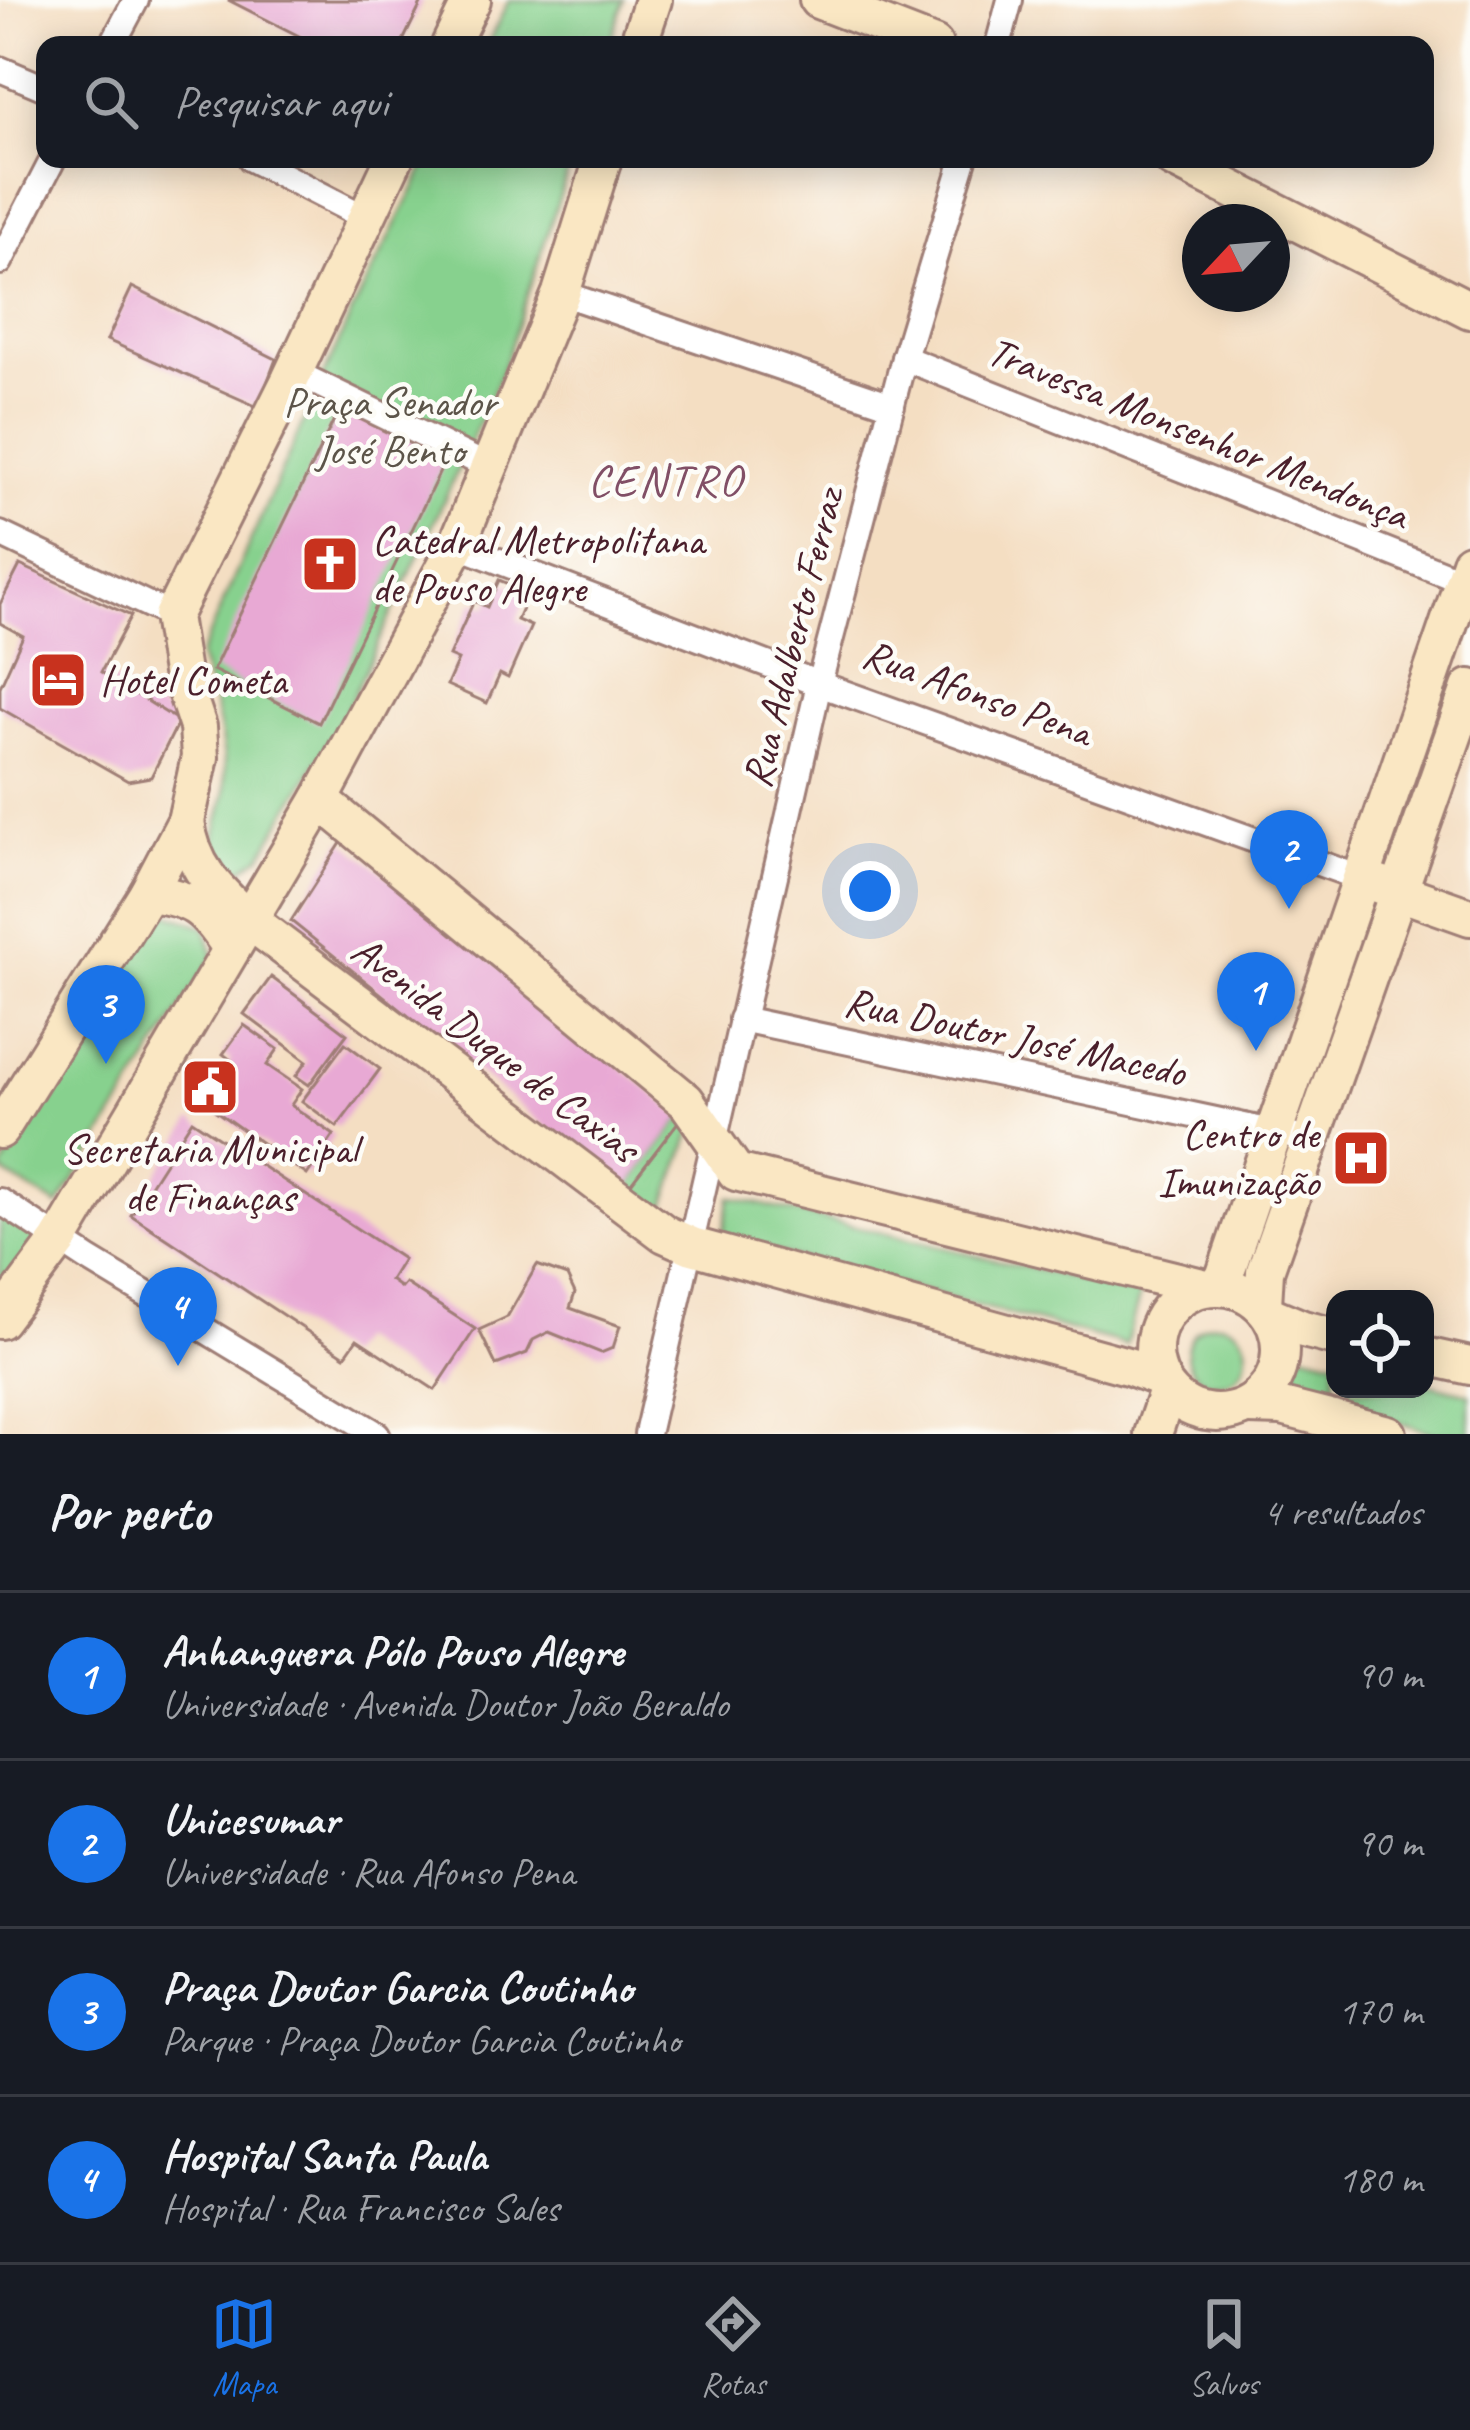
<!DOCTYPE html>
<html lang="pt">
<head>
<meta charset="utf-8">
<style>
	body { margin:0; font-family:Caveat,sans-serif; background:#242831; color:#f1f3f6 }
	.controls { position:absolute; right:36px; bottom:36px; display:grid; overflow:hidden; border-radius:24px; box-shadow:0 6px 30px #0003 }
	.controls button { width:108px; height:108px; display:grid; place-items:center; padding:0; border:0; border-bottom:3px solid #363941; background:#171b24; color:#f1f3f6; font:60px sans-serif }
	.compass { position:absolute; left:1182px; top:204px; width:108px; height:108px; border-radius:50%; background:#171b24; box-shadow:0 6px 30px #0003; rotate:244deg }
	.you { position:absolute; left:870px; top:891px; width:42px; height:42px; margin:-30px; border:9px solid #fff; border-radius:50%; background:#1a73e8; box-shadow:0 0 0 18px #1a73e833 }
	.badge { display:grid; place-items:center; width:78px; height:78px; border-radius:50%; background:#1a73e8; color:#fff; font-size:39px; font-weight:700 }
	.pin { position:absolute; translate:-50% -99px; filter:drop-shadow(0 3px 6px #0008) }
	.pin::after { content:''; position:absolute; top:63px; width:42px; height:36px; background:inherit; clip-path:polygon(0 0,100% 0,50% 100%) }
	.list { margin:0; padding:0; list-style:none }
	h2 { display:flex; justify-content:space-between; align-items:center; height:156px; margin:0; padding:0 48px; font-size:51px }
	h2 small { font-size:39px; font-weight:400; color:#9ea1a6 }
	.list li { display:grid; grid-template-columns:78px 1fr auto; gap:36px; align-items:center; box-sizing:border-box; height:168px; padding:0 48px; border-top:3px solid #363941 }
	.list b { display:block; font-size:45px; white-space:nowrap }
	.list p { margin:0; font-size:39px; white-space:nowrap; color:#9ea1a6 }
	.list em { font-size:39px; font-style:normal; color:#9ea1a6 }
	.icon { flex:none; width:66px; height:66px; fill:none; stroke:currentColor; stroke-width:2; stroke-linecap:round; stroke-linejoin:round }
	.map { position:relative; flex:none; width:1470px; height:1434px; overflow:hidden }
	.search { position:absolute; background:#171b24; box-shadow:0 6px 30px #0003; left:36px; right:36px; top:36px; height:132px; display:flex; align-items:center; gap:30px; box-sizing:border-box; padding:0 42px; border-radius:24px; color:#9ea1a6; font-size:45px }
	.sheet { height:828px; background:#171b24 }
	nav { display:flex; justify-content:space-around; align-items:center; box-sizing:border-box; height:168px; border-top:3px solid #363941; background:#171b24; font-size:33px; color:#9ea1a6 }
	nav a { display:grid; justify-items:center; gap:6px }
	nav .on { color:#1a73e8 }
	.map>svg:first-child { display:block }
	.green { fill:#87d18e; stroke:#68785c; stroke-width:3 }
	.building { fill:#e8a9d4 }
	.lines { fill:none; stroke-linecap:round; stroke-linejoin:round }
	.street-casing { stroke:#9f7e76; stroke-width:30 }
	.secondary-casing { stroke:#9f7e76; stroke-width:42 }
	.street { stroke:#fff; stroke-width:24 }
	.secondary { stroke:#fae7c3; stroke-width:36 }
	.labels { text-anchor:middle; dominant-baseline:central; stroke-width:9; stroke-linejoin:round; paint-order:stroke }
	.park-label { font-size:42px; fill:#5c5449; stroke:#fdfcf7 }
	.street-label { font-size:42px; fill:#4a1f2b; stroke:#fdfcf7 }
	.poi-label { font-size:42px; fill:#4a1f2b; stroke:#fdfcf7; text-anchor:start }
	.neighbourhood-label { font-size:45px; letter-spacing:3px; fill:#814f66; stroke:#fdfcf7 }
</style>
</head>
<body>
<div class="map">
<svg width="1470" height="1434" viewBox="0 0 1470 1434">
	<rect width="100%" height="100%" fill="#fdfcf7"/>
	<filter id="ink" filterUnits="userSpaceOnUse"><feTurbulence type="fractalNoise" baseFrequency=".00833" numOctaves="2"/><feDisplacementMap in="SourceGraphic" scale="24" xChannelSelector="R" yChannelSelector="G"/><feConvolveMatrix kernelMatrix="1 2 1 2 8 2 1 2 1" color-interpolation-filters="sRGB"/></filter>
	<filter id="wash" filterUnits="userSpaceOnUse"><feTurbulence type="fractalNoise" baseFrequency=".004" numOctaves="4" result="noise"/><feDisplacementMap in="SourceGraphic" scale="48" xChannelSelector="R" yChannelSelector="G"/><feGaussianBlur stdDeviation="2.7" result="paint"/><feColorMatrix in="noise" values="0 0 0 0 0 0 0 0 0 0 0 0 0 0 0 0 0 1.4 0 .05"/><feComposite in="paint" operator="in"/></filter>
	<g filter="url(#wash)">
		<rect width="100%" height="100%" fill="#f4dec2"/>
		<g class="green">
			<path d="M509 0H624L610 45H487Z"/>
			<path d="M429 159H572L502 371 463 459 345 714 261 856 242 869 225 864 213 854C213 831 224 811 225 789 227 744 213 698 199 657L352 312Z"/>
			<path d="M158 910 205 927 214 956 58 1206 1 1171Z"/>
			<path d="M682 1117 694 1126 661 1216 625 1191Z"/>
			<path d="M730 1197 1140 1294 1126 1345 722 1238Z"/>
			<path d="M0 1212 47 1243 0 1303Z"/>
			<circle cx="1217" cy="1353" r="30"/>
			<path d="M1298 1351 1335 1360V1389H1425V1383L1470 1394V1434H1438L1287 1391Z"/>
		</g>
		<g id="blocks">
			<g class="building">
				<path d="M228 0H423L401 45H317Z"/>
				<path d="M132 287 276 359 258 407 107 340Z"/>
				<path d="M341 405 447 457 319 723 213 670Z"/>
				<path d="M20 565 131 616 101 672 179 721 151 777 128 781 0 708V687L23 636 0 623V604Z"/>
				<path d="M499 580 529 593 517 620 531 626 508 678 500 674 487 703 447 685 458 660 449 656 474 601 487 607Z"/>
				<path d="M343 840 682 1117 625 1191 291 921Z"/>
				<path d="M271 977 347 1034 309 1085 296 1076 307 1061 244 1014Z"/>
				<path d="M244 1025 278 1049 267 1065 302 1089 291 1105 334 1135 307 1175 203 1102 231 1060 223 1054Z"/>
				<path d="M345 1043 380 1069 337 1127 302 1101Z"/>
				<path d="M192 1120 403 1259 390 1280 401 1288 405 1283 475 1329 435 1390 357 1339 345 1356 131 1215Z"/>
				<path d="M537 1265 567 1276 575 1293 570 1308 620 1326 613 1348 601 1353 549 1332 533 1340 527 1353 496 1365 479 1330 507 1317Z"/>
			</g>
		</g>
	</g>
	<g filter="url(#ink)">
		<use href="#blocks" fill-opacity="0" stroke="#9f7e76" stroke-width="3"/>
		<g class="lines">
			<g class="street-casing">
				<g id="street">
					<path d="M112 45 136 0"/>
					<path d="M998 45 1010 0"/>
					<path d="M0 69 45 88"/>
					<path d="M251 159 366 218"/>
					<path d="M0 262 53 159"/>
					<path d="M561 293 892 405"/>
					<path d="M904 358 1470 584"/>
					<path d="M294 372 489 467"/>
					<path d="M0 534 172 616"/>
					<path d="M457 545 819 684 1363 879"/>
					<path d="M741 1019 1310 1140"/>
					<path d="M0 1201 88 1259 377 1434"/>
					<path d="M647 1434 819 684 904 358 964 159"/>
				</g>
			</g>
			<g class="secondary-casing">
				<g id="secondary">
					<path d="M818 0 934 45"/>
					<path d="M450 45 472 0"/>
					<path d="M638 45 653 0"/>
					<path d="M1173 159 1470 310"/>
					<path d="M320 800 686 1101 736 1172 1202 1287"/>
					<path d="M186 821C191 866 215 889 247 919L665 1234 692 1246 1131 1367 1160 1378"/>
					<path d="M1377 884 1470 917"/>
					<path d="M148 893C192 898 205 908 229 945"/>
					<path d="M0 1130 148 893 186 821 200 757 198 727 182 679 172 616 290 380 394 159"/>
					<path d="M1221 1286 1470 562"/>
					<circle cx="1217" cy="1350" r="63"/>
					<path d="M1263 1305 1265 1271 1470 688"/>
					<path d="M1272 1316 1303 1329 1335 1337"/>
					<path d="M0 1320 59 1241 320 800 457 545 561 293 603 159"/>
					<path d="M1425 1356 1470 1366"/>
					<path d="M1249 1406 1282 1407 1388 1434"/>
					<path d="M1153 1434 1168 1390"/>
				</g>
			</g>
			<use href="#street" class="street"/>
			<use href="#secondary" class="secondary"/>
		</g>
	</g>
	<defs>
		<g id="church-square" transform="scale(3)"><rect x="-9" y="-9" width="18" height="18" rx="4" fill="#c8321e" stroke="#fdfcf7"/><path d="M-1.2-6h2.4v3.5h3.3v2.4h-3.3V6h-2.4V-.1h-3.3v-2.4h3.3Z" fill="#fff"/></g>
		<g id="hotel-square" transform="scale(3)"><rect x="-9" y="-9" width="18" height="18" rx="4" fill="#c8321e" stroke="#fdfcf7"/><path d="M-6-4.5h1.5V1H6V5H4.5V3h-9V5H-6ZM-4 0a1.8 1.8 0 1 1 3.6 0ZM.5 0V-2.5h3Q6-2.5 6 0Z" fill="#fff"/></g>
		<g id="civic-square" transform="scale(3)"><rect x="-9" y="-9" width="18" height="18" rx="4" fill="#c8321e" stroke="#fdfcf7"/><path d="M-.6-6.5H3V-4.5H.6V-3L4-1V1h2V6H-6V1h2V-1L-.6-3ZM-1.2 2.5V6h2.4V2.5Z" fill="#fff"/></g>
		<g id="hospital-square" transform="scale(3)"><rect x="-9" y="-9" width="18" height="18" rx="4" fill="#c8321e" stroke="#fdfcf7"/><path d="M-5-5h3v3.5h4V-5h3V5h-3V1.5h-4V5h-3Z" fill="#fff"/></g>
	</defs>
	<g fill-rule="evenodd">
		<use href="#church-square" x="330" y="564"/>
		<use href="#hotel-square" x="58" y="680"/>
		<use href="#civic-square" x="210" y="1087"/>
		<use href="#hospital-square" x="1361" y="1158"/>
	</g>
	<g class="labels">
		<g class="park-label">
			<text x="390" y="402">Praça Senador<tspan x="390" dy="48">José Bento</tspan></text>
		</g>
		<g class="street-label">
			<text transform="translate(1198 433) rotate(22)">Travessa Monsenhor Mendonça</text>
			<text transform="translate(793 638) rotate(-76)">Rua Adalberto Ferraz</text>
			<text transform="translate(977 693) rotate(20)">Rua Afonso Pena</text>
			<text transform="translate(1015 1037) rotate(12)">Rua Doutor José Macedo</text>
			<text transform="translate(495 1049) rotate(37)">Avenida Duque de Caxias</text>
		</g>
		<g class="poi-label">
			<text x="372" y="540">Catedral Metropolitana<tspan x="372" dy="48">de Pouso Alegre</tspan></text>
			<text x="100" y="680">Hotel Cometa</text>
			<text x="1319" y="1134" text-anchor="end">Centro de<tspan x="1319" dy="48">Imunização</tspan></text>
			<text x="210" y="1149" text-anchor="middle">Secretaria Municipal<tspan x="210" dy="48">de Finanças</tspan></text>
		</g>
		<g class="neighbourhood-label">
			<text x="666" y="480">CENTRO</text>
		</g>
	</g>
</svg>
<div class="controls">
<button><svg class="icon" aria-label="locate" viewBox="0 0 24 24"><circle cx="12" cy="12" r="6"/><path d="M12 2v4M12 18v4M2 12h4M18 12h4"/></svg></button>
</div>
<svg class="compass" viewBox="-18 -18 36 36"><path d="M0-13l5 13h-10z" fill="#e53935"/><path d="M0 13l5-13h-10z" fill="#9ea1a6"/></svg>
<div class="you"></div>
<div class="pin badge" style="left:1256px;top:1051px">1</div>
<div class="pin badge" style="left:1289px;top:909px">2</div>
<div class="pin badge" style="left:106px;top:1064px">3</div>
<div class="pin badge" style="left:178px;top:1366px">4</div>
<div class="search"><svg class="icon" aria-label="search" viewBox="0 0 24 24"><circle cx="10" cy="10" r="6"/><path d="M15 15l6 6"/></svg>Pesquisar aqui</div>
</div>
<section class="sheet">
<h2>Por perto<small>4 resultados</small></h2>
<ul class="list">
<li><span class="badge">1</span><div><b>Anhanguera Pólo Pouso Alegre</b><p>Universidade · Avenida Doutor João Beraldo</p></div><em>90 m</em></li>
<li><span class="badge">2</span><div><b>Unicesumar</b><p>Universidade · Rua Afonso Pena</p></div><em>90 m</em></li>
<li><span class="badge">3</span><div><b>Praça Doutor Garcia Coutinho</b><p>Parque · Praça Doutor Garcia Coutinho</p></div><em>170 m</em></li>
<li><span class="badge">4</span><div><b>Hospital Santa Paula</b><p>Hospital · Rua Francisco Sales</p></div><em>180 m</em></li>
</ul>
</section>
<nav>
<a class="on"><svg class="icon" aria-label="map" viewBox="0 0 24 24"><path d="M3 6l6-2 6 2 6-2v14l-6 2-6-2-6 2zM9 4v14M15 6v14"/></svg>Mapa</a>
<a><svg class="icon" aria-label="directions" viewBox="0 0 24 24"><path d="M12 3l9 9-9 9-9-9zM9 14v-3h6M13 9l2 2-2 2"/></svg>Rotas</a>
<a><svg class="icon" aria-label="saved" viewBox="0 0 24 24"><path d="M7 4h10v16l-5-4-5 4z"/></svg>Salvos</a>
</nav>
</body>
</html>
